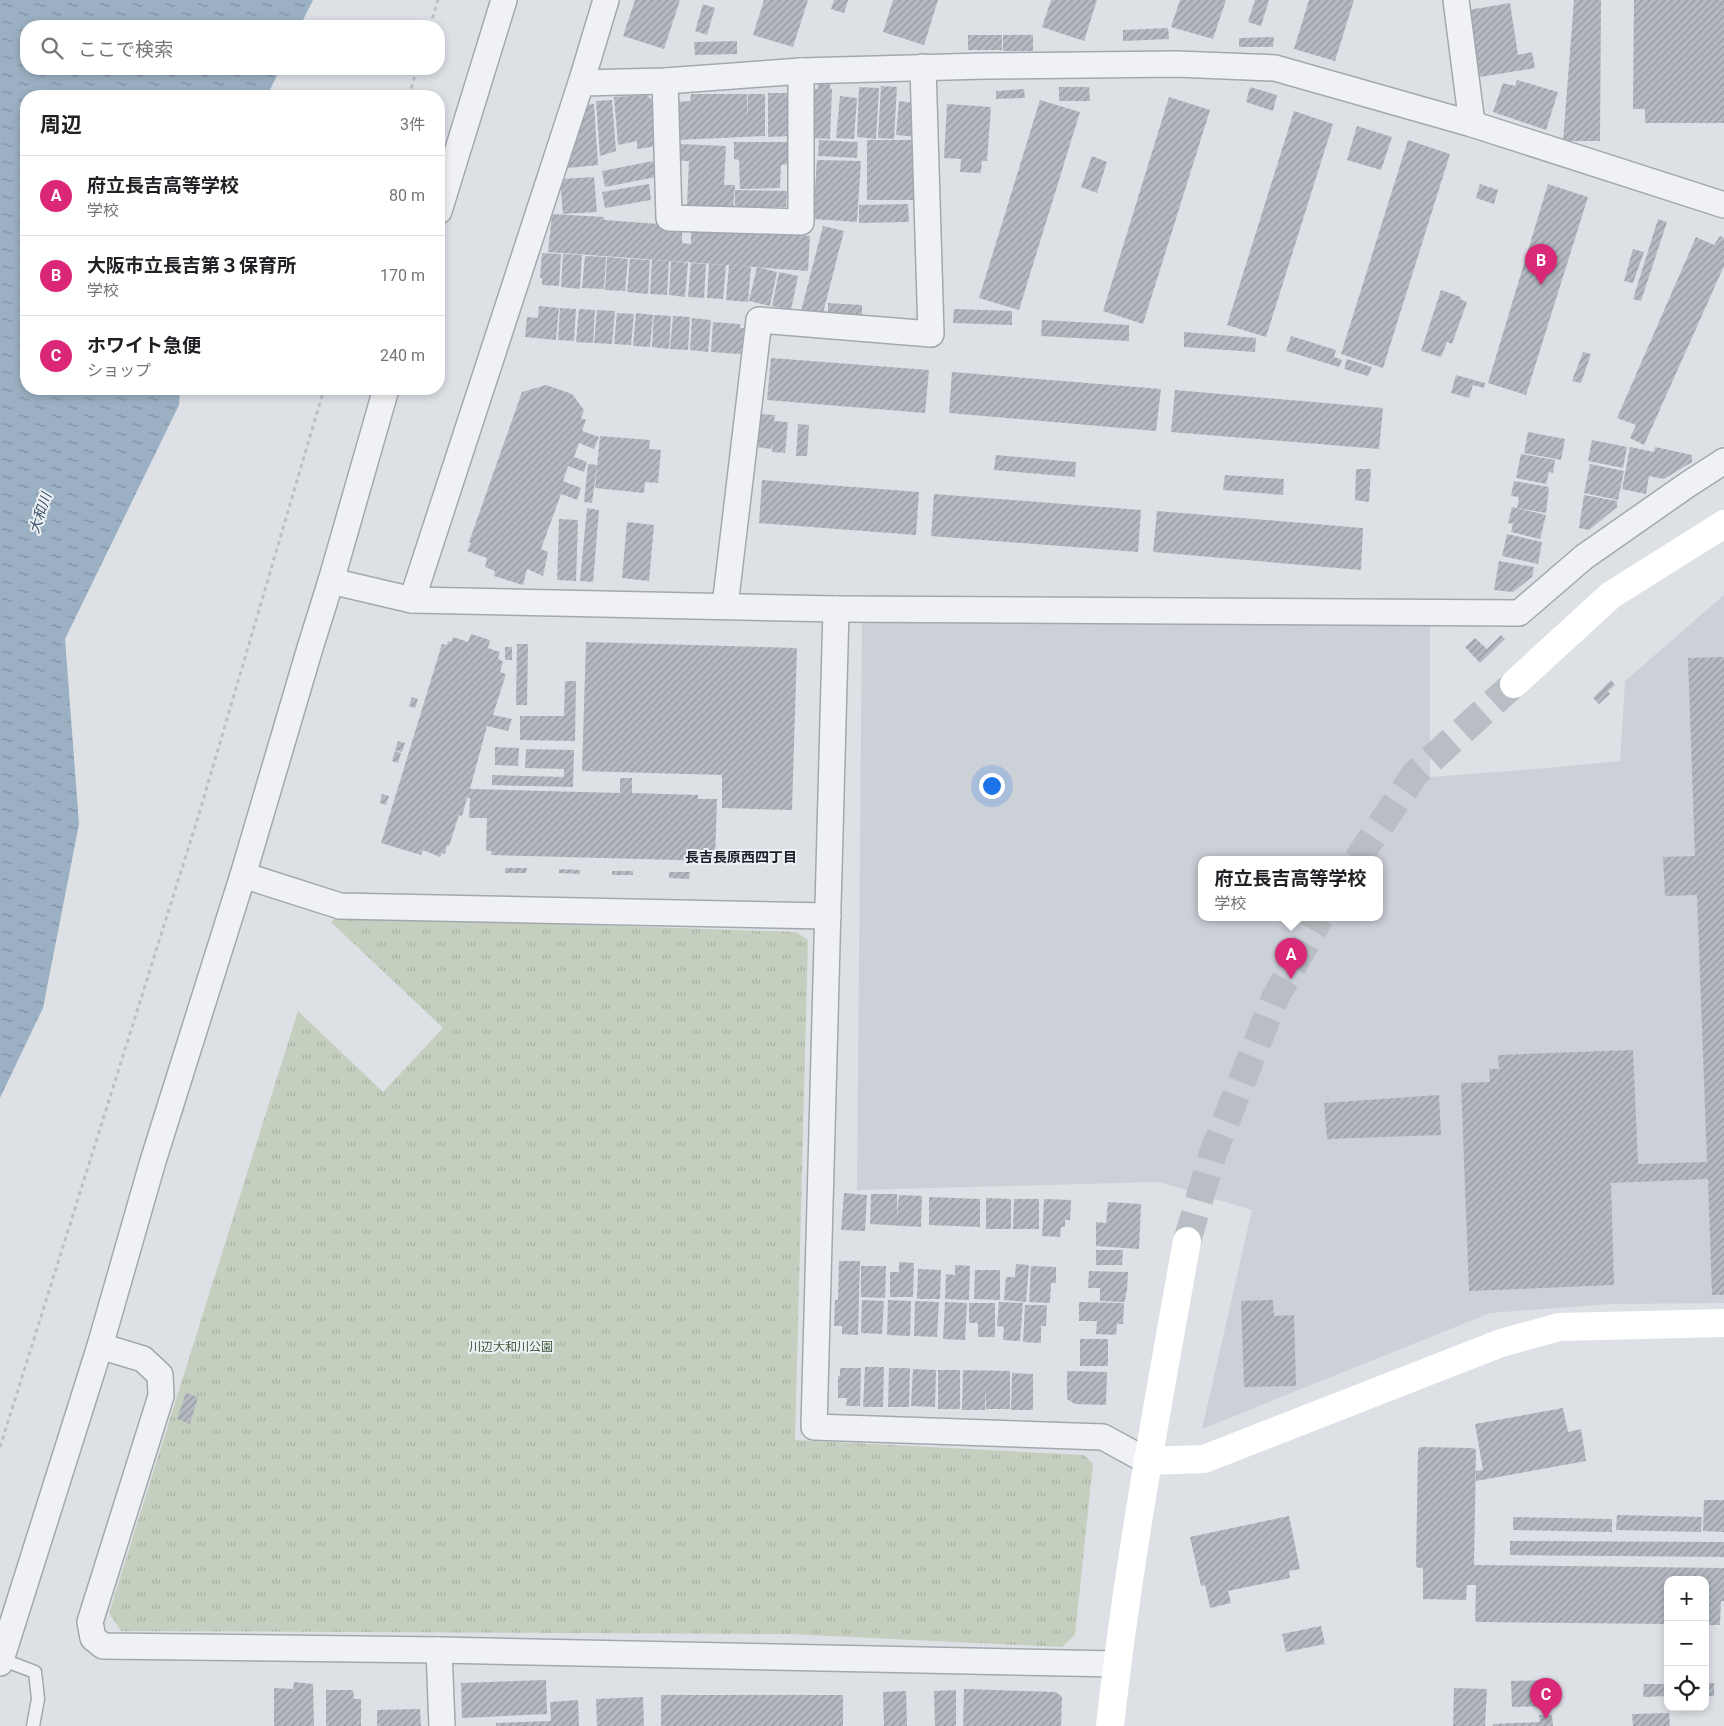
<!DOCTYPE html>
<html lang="ja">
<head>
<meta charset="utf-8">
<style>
	body { margin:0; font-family:Roboto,"Noto Sans JP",sans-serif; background:#f6f6f6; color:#202124 }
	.controls { position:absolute; right:15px; bottom:15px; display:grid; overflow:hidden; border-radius:10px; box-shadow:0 2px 8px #0003 }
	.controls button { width:45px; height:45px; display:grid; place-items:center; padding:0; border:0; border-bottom:1px solid #e0e0e0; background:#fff; color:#202124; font:25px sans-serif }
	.you { position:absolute; left:991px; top:785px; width:18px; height:18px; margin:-12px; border:4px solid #fff; border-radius:50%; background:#1a73e8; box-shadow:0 0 0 8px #1a73e833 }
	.badge { display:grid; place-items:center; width:32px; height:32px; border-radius:50%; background:#db2777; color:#fff; font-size:16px; font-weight:700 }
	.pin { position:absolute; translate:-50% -41px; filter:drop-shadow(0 1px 2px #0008) }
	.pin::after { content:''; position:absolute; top:26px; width:18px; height:15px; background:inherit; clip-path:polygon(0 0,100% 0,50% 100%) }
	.popup { position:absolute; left:1198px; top:856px; width:185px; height:65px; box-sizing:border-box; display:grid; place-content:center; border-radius:10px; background:#fff; filter:drop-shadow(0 1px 4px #0005); font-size:16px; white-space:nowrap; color:#757577 }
	.popup b { font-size:19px; color:#202124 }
	.popup::after { content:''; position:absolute; left:50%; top:100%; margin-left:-10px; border:10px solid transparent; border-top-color:#fff }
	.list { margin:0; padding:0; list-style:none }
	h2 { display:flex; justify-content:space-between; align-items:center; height:65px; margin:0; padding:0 20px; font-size:21px }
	h2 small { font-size:16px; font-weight:400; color:#757577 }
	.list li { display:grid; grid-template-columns:32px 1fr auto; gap:15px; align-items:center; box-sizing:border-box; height:80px; padding:0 20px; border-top:1px solid #e0e0e0 }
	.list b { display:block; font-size:19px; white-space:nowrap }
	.list p { margin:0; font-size:16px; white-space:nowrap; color:#757577 }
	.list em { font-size:16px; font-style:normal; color:#757577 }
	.icon { flex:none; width:28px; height:28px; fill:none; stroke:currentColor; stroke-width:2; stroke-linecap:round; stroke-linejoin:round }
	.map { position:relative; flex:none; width:1724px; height:1726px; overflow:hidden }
	.search { position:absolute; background:#fff; box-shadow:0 2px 8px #0003; left:20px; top:20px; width:425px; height:55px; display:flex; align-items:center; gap:12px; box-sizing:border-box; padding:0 18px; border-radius:20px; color:#757577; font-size:19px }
	.panel { position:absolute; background:#fff; box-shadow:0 2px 8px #0003; left:20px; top:90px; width:425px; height:305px; border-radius:20px }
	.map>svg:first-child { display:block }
	.built { fill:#ccd0d7; fill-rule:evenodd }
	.park { fill:url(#park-tufts) }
	.water { fill:url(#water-ripples) }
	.building { fill:url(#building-hatch) }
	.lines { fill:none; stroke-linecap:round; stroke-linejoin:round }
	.secondary-tunnel { stroke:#b9bec4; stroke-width:28; stroke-dasharray:28 14; stroke-linecap:butt }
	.lane-casing { stroke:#a3a8af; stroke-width:15 }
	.street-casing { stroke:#a3a8af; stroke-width:28 }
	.path { stroke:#bcbfc4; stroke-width:3; stroke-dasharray:4 4; stroke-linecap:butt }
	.lane { stroke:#f0f1f4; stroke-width:12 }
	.street { stroke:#f0f1f4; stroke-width:25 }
	.secondary { stroke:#fff; stroke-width:28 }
	.labels { text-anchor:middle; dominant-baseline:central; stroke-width:4; stroke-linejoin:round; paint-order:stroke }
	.park-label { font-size:12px; fill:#3e5537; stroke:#ecf0f3 }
	.water-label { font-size:14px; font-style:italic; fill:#374f6a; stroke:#ecf0f3 }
	.neighbourhood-label { font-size:14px; font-weight:bold; fill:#1b212b; stroke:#ecf0f3 }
</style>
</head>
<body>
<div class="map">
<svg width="1724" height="1726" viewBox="0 0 1724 1726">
	<defs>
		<pattern id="park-tufts" width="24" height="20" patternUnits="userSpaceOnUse" patternTransform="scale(1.25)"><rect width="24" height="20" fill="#c4cfbf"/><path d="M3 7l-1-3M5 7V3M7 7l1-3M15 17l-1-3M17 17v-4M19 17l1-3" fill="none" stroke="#a8b2a5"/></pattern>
		<pattern id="water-ripples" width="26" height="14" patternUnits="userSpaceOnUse" patternTransform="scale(1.25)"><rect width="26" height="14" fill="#9bb0c3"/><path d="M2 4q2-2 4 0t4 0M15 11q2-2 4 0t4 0" fill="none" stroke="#7e90a0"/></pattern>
		<pattern id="building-hatch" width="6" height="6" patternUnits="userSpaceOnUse" patternTransform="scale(1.25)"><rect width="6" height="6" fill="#b5bac2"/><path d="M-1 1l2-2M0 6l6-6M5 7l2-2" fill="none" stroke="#93989f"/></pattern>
	</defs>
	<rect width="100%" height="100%" fill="#dde1e6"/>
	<path class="built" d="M1724 595V1303L1611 1304 1490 1313 1202 1429 1252 1210 1159 1182 857 1190 862 617 1430 625V777L1548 768 1620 761 1625 681ZM1202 860H1380V918H1202Z"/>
	<path class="park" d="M338 916 796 932 808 940 795 1440 1084 1455 1093 1464 1075 1635 1062 1647 788 1634 121 1631 109 1613 298 1011 383 1092 443 1028 331 922Z"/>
	<path class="water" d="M0 0H313L300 26H26V69H280L267 96H26V389H180L179 405 65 639 79 824 43 1008 0 1098Z"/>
	<g class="building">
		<path d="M635 0H680L664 49 623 36Z"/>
		<path d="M764 0H808L793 47 753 35Z"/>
		<path d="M834 0H848L844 13 831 9Z"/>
		<path d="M893 0H938L924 45 883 32Z"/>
		<path d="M1051 0H1097L1084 41 1042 27Z"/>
		<path d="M1180 0H1226L1213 39 1171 27Z"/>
		<path d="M1255 0H1269L1261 26 1248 22Z"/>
		<path d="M1309 0H1354L1335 61 1294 49Z"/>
		<path d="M1574 0H1601L1600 141H1563Z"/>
		<path d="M1634 0H1724V123H1645V109H1633Z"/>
		<path d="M1510 3 1518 55 1532 52 1535 68 1480 77 1469 10Z"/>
		<path d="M703 4 715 8 707 35 695 31Z"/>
		<path d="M1168 28 1169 39 1123 41V30Z"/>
		<rect x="968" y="35" width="34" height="15"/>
		<rect x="1003" y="35" width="30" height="16"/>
		<path d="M1274 37 1273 47H1239V38Z"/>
		<path d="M737 41V54L695 55 694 42Z"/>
		<path d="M1517 80 1558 92 1546 130 1493 112 1503 83 1515 86Z"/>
		<path d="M818 83 830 84V88L832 89 830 139 812 138 814 89H818Z"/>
		<path d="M881 86 897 87 894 139 878 138Z"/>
		<path d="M859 87 879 88 876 139 857 137Z"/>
		<path d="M1059 87H1089L1090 101H1059Z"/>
		<path d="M1250 87 1277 95 1273 111 1246 102Z"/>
		<path d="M1024 89 1025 98 996 99V91Z"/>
		<path d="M768 93H789L790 136 768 137Z"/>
		<path d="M691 94H747V121L748 94H765V136L678 140 677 102 690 101Z"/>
		<path d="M647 95 656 105 657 146 637 149V141L618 145 614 97Z"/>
		<path d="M840 96 857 98 854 139 836 138Z"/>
		<path d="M1169 97 1210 110 1143 324 1103 311Z"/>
		<path d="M612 100 616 151 600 156 596 101Z"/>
		<path d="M1040 100 1080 112 1019 310 979 298Z"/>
		<path d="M899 101 913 103 918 137 896 135Z"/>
		<path d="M594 104 598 165 568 168 586 105Z"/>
		<path d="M947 104 991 107 987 161H982L981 173 960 172 961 159 944 158Z"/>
		<path d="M1294 111 1333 124 1266 337 1227 325Z"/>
		<path d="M1357 126 1392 137 1381 170 1347 160Z"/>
		<path d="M819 140 858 142 857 158 818 156Z"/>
		<rect x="867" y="140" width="48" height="60"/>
		<path d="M1408 140 1450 154 1383 368 1341 354Z"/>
		<path d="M734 142H788V164L781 165 780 188 740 189 739 160 734 159Z"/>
		<path d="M678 144 726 146 724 185H735L733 210 698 209 699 205H687L689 161H678Z"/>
		<path d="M1092 156 1107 162 1097 193 1081 187Z"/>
		<path d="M817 160 861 161 857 222 813 219Z"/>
		<path d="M653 161 656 177 605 187 602 171Z"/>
		<path d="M594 177 597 212 563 214 560 179Z"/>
		<path d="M649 184 651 200 605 208 602 192Z"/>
		<path d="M1480 184 1498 190 1494 204 1476 198Z"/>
		<path d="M1548 184 1588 197 1526 395 1488 383Z"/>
		<path d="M735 190 787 191 786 207H773V210L743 209V206H735Z"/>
		<path d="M908 204 909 222 859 223V205Z"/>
		<path d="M552 214 604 217V220L659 224V228L682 230V243L691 244V229L810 236 808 271 548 252Z"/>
		<path d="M1658 219 1667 222 1641 301 1633 299Z"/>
		<path d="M823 226 844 231 822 317 801 311Z"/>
		<path d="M1720 236 1724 238V266L1644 445 1630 438 1636 425 1617 418 1696 237 1714 245Z"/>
		<path d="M1633 249 1644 252 1633 283 1624 281Z"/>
		<path d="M542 253 561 254 559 286 542 285V278H540Z"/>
		<path d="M563 254 582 255 580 289 561 287Z"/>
		<path d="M585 256 606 257 604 289 582 288Z"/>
		<path d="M607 257 628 259 625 291 605 290Z"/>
		<path d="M630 259 650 260 648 294 627 292Z"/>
		<path d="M652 260 669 261 667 295 650 294Z"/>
		<path d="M671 261 688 263 685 297 669 295Z"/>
		<path d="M691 263 706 264 704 298 688 297Z"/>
		<path d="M709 264 726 265 723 299 707 298Z"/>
		<path d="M729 265 751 267 748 302 726 300Z"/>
		<path d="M757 267 777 272 770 306 749 301Z"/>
		<path d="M779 272 798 276 791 310 772 306Z"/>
		<path d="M1441 290 1461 297 1460 299 1467 302 1452 344 1447 342 1441 357 1421 351Z"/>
		<path d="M828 303 862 305V320L828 318Z"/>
		<path d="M539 306 559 308 556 340 525 337 527 317 538 318Z"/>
		<path d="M560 308 576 309 574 341 558 340Z"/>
		<path d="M579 309 595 310 593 343 576 342Z"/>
		<path d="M954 309 1012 311V325L953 323Z"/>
		<path d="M597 310 615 311 612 344 594 343Z"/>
		<path d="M617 313 634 314 631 345 614 344Z"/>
		<path d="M636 313 653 315 650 347 633 346Z"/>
		<path d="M654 315 671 316 669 349 652 347Z"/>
		<path d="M673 316 690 317 688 350 670 349Z"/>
		<path d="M692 318 711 320 708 352 690 350Z"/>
		<path d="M1042 320 1129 325V341L1041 336Z"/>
		<path d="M713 322 740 324V328H744L741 354 711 352Z"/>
		<path d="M1184 332 1256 338 1255 352 1184 347Z"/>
		<path d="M1291 336 1336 350 1334 357 1342 360 1339 367 1286 351Z"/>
		<path d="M1583 352 1591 354 1581 383 1572 381Z"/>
		<path d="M771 358 929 370 925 413 767 400Z"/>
		<path d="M1347 359 1372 367 1368 376 1344 369Z"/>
		<path d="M952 372 1161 389 1156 431 949 413Z"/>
		<path d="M1456 375 1485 383 1484 388 1473 385 1469 398 1451 393Z"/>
		<path d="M546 385 572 394 584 410 581 418 586 420 582 431 599 437 594 449 579 443 574 457 587 462 584 472 568 466 563 481 581 488 577 500 561 494 541 549 548 552 543 576 527 569 523 585 494 576 495 571 485 567 487 558 467 551 471 543 469 542 522 392Z"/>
		<path d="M1175 390 1383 408 1379 449 1171 432Z"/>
		<path d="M759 414 775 415 774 421 788 422 785 453 772 452 773 443 771 449 757 447Z"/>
		<path d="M798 424 809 425 807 456H796Z"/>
		<path d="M1528 432 1565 439 1561 460 1524 453Z"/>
		<path d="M600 436 650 440 649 449 661 450 658 483 645 482 644 493 595 488Z"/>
		<path d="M1592 440 1627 447 1623 468 1588 461Z"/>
		<path d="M1630 447 1654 452 1655 447 1692 455V462L1664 479 1649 476 1646 494 1622 489Z"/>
		<path d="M1521 454 1555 460 1553 473 1549 472 1546 484 1516 478Z"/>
		<path d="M996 455 1076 462 1075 477 994 470Z"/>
		<path d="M588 464 597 465 592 503 584 502Z"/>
		<path d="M1590 464 1624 471 1618 500 1584 493Z"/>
		<path d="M1356 469H1371L1369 502 1355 500Z"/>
		<path d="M1225 475 1284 479 1283 495 1223 490Z"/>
		<path d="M762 480 919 492 916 535 759 523Z"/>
		<path d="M1514 481 1549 487 1546 513 1517 508 1519 497 1511 496Z"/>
		<path d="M934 494 1141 510 1138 552 931 536Z"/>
		<path d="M1584 495 1617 501V507L1589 530 1579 528Z"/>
		<path d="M1512 507 1546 515 1540 539 1511 532 1513 524 1508 523Z"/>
		<path d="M587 508 599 510 593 582 580 581Z"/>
		<path d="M1157 511 1363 528 1361 570 1153 552Z"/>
		<path d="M559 519 578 520 576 581 557 580Z"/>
		<path d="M627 522 654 525 649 581 622 578Z"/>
		<path d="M1507 534 1542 542 1538 564 1502 556Z"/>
		<path d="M1499 561 1534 567 1532 577 1513 592 1494 590Z"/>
		<path d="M471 634 490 640 488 648 500 652 498 658 503 662 500 672 506 674 493 715 512 719 508 731 487 726 470 789 620 793V778H632V793L698 795V799H717L715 861 491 855 492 851H486L487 818H469L470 798H467L462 816 459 815 449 846 447 845 445 854 442 853 440 857 423 850 421 855 381 843 442 644 447 645 448 641 451 642 453 637 468 642Z"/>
		<path d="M1501 635 1505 639 1480 663 1465 647 1475 638 1487 649Z"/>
		<path d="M586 642 797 648 792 810 722 808V775L582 771Z"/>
		<path d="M517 644H528L527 705H516Z"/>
		<rect x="505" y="647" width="7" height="13"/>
		<path d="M1724 657V1295H1712L1708 1179 1611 1183 1614 1285 1469 1291 1461 1083 1490 1082 1489 1069H1499L1498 1055 1633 1050 1638 1164 1707 1162 1697 895 1665 896 1663 857 1695 856 1688 658Z"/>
		<path d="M1611 680 1615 685 1608 691 1610 694 1599 704 1593 698Z"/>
		<path d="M565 681H576L575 741 520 740V716H564Z"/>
		<path d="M412 697 418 699 415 708 409 706Z"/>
		<path d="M398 741 405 743 402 752 395 750Z"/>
		<path d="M495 747 519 748 518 766 495 765Z"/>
		<path d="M526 749 574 750 573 787 492 785V775L564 777V769L525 768Z"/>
		<path d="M395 751 401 753 398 763 392 761Z"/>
		<path d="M382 794 389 796 386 805 380 803Z"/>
		<path d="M505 868H527L526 873H505Z"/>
		<path d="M559 869 580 870V874L559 873Z"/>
		<rect x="612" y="871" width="21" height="4"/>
		<path d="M669 872H690L689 879 669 878Z"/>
		<path d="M1439 1095 1441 1135 1327 1139 1324 1103Z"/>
		<path d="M844 1193 867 1195 865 1231 841 1230Z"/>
		<path d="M871 1194H897V1216L899 1195 922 1196 921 1227 870 1224Z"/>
		<path d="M929 1197 980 1199V1227L929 1225Z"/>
		<path d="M986 1198 1011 1199V1229H986Z"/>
		<path d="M1014 1199H1039V1229H1013Z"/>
		<path d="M1044 1199 1071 1200 1070 1220H1065V1227H1061L1060 1237 1042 1236Z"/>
		<path d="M1108 1202 1141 1204 1139 1249 1096 1246V1222L1106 1223Z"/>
		<path d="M1096 1250H1123L1122 1265H1096Z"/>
		<path d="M839 1261H860L858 1335 842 1334V1326H834L835 1300H838Z"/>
		<path d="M899 1262 914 1263 913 1297H890V1272H899Z"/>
		<path d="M1016 1264 1029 1265 1026 1302 1004 1300 1006 1277H1015Z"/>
		<path d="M955 1265 970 1266 969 1300 945 1299 946 1274 955 1275Z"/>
		<path d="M861 1266H886L885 1298 861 1297Z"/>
		<path d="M1031 1266 1056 1267V1283H1051L1050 1303 1029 1302Z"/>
		<path d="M918 1269 941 1270 940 1299H917Z"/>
		<path d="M975 1270H1000V1300L974 1299Z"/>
		<path d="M1089 1271 1128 1272 1127 1292H1126L1125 1302 1100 1301V1288H1088Z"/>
		<path d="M862 1300 884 1301 882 1334 861 1333Z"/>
		<path d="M888 1300 911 1301 910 1336 887 1335Z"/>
		<path d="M1273 1300 1274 1316 1294 1315 1296 1386 1244 1387 1241 1301Z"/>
		<path d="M915 1301 939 1302 937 1337 914 1336Z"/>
		<path d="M945 1302 967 1303 965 1340 943 1339Z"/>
		<path d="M999 1302 1023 1303 1020 1341 1003 1340 1004 1327 997 1326Z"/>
		<path d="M1079 1302 1124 1303 1123 1324H1117L1116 1335 1096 1334 1097 1321H1079Z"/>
		<path d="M969 1303H995V1337H978V1323H969Z"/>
		<path d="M1025 1305H1047L1046 1326H1041V1343L1023 1342Z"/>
		<rect x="1080" y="1339" width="28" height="27"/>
		<path d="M865 1367H884L883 1407H863Z"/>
		<path d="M840 1368H861L860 1406H846L847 1398H838V1376H840Z"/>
		<path d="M889 1368H910L909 1407H888Z"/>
		<path d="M913 1369 936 1370 935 1407 911 1406Z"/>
		<rect x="938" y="1370" width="22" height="39"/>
		<path d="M963 1370 1010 1371V1409H986V1385L985 1410H962Z"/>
		<path d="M1067 1371 1107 1372 1106 1405 1075 1404 1067 1399Z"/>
		<path d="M1012 1373 1033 1374V1410H1011Z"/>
		<path d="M186 1393 198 1397 190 1424 177 1419Z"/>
		<path d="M1563 1408 1568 1432 1581 1429 1586 1461 1476 1481V1471L1483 1470 1475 1424Z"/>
		<path d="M1421 1447 1473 1448 1476 1450 1474 1565 1724 1568V1601H1721L1720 1625H1705V1580H1668V1624L1477 1622 1475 1620 1476 1585H1467L1466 1600 1423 1599V1568H1418L1416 1566 1418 1449Z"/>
		<path d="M1704 1500H1724V1532L1703 1531Z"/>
		<path d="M1617 1515 1702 1517 1701 1532 1616 1530Z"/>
		<path d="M1289 1516 1300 1569 1289 1571 1290 1578 1228 1591 1231 1603 1210 1608 1205 1585 1201 1586 1190 1537Z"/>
		<path d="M1513 1517 1612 1519V1532L1513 1530Z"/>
		<path d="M1510 1541 1724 1542V1557L1510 1555Z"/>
		<path d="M1321 1626 1325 1644 1286 1652 1282 1634Z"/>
		<path d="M546 1680 547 1714 462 1718 461 1683Z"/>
		<path d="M1547 1680 1548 1706 1512 1707 1511 1681Z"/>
		<path d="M294 1682 313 1684 314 1726H274V1688L293 1689Z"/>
		<rect x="1705" y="1683" width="9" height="13"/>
		<path d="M1644 1684H1668V1696L1643 1697Z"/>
		<path d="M1454 1688 1487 1689 1485 1726H1453Z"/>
		<path d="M964 1689 1056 1692 1062 1697 1061 1726H963Z"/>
		<path d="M326 1690H353L354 1699H361V1726H326Z"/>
		<path d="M956 1690V1726H935L934 1691Z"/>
		<path d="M906 1691 907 1726H884L883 1692Z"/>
		<rect x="661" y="1695" width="182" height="31"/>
		<path d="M643 1697 644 1726H597L596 1699Z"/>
		<path d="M578 1700 579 1726H496V1723L551 1721 550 1702Z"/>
		<path d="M420 1709 421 1726H377V1710Z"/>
		<path d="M1669 1713 1670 1726H1633L1632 1714Z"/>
		<path d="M1539 1715H1552L1553 1726H1493V1724L1540 1722Z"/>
	</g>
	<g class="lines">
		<g class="secondary-tunnel">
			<path d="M1357 860 1415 774 1514 684"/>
			<path d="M1187 1241 1213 1153 1275 998 1320 918"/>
		</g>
		<g class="lane-casing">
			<path id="lane" d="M1 1659 35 1672 38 1699 33 1726"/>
		</g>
		<g class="street-casing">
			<g id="street">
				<path d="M1456 0 1472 124"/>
				<path d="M665 81 669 218 801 222V71"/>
				<path d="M581 83 665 81 801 71 985 66 1176 64 1275 68 1472 124 1724 205"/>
				<path d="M439 211 504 0"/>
				<path d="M331 581 412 600 836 609 1519 613 1584 557 1687 485 1724 461"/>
				<path d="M412 600 581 83 606 0"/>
				<path d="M725 606 759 320 931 334 923 67"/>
				<path d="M836 609 814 1427 1103 1437 1147 1461"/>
				<path d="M243 875 340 906 828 916"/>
				<path d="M100 1346 143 1359 160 1375 161 1396 90 1622 93 1638 103 1646 439 1650 1117 1664"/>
				<path d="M439 1650 442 1726"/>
				<path d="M0 1663 100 1346 153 1161 243 875 310 648 331 581 386 389"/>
			</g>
		</g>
		<g class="path">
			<path d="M430 26 438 0"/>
			<path d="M409 96 417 69"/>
			<path d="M0 1447 199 814 324 389"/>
		</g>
		<use href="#lane" class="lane"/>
		<use href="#street" class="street"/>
		<g class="secondary">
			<path d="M1514 684 1611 595 1724 524"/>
			<path d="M1147 1461 1204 1459 1501 1343 1559 1327 1724 1323"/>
			<path d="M1110 1726C1128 1563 1158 1402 1187 1241"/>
		</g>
	</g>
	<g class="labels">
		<g class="park-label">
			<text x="511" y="1347">川辺大和川公園</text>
		</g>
		<g class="water-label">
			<text transform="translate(40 513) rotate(-72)">大和川</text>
		</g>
		<g class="neighbourhood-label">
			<text x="741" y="857">長吉長原西四丁目</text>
		</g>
	</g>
</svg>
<div class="controls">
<button>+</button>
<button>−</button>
<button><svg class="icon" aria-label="locate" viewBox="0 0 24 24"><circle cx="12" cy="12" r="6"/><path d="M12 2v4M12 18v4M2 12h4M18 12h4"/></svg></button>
</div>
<div class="you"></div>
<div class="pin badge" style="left:1291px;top:979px">A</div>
<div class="popup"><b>府立長吉高等学校</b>学校</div>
<div class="pin badge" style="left:1541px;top:285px">B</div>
<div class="pin badge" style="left:1546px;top:1719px">C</div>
<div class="search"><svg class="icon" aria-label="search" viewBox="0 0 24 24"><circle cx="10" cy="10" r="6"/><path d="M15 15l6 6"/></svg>ここで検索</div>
<section class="panel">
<h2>周辺<small>3件</small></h2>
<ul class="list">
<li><span class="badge">A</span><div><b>府立長吉高等学校</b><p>学校</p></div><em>80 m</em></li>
<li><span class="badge">B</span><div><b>大阪市立長吉第３保育所</b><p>学校</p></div><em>170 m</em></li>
<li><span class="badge">C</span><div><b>ホワイト急便</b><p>ショップ</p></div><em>240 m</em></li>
</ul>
</section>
</div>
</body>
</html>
